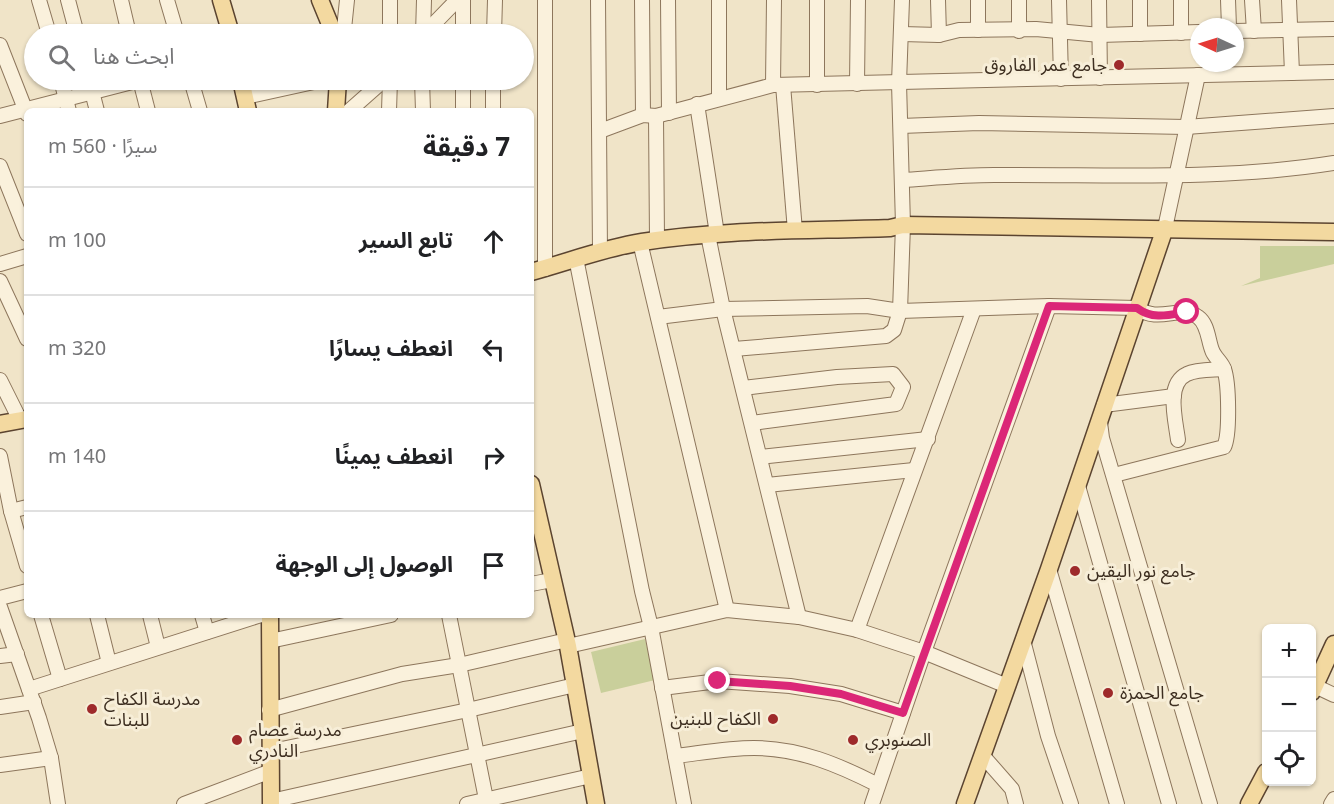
<!DOCTYPE html>
<html lang="ar">
<head>
<meta charset="utf-8">
<style>
	body { margin:0; font-family:Georgia,"Noto Sans Arabic",serif; background:#f6f6f6; color:#202124; direction:rtl }
	.controls { position:absolute; right:18px; bottom:18px; display:grid; overflow:hidden; border-radius:9px; box-shadow:0 2px 4px #0004 }
	.controls button { width:54px; height:54px; display:grid; place-items:center; padding:0; border:0; border-bottom:2px solid #e0e0e0; background:#fff; color:#202124; font:30px sans-serif }
	.compass { position:absolute; left:1190px; top:18px; width:54px; height:54px; border-radius:50%; background:#fff; box-shadow:0 2px 4px #0004; rotate:274deg }
	.stop { position:absolute; width:18px; height:18px; margin:-14px; border:4px solid #db2777; border-radius:50%; background:#fff }
	.stop.end { background:#db2777; border-color:#fff; box-shadow:0 2px 6px #0008 }
	.list { margin:0; padding:0; list-style:none }
	h2 { display:flex; justify-content:space-between; align-items:center; height:78px; margin:0; padding:0 24px; font-size:26px }
	h2 small { font-size:20px; font-weight:400; color:#757577 }
	.list li { display:grid; grid-template-columns:39px 1fr auto; gap:18px; align-items:center; box-sizing:border-box; height:108px; padding:0 24px; border-top:2px solid #e0e0e0 }
	.list b { display:block; font-size:22px; white-space:nowrap }
	.list em { font-size:20px; font-style:normal; color:#757577 }
	.icon { flex:none; width:33px; height:33px; fill:none; stroke:currentColor; stroke-width:2; stroke-linecap:round; stroke-linejoin:round }
	.map { position:relative; flex:none; width:1334px; height:804px; overflow:hidden; direction:ltr }
	.search { position:absolute; background:#fff; box-shadow:0 2px 4px #0004; left:24px; top:24px; width:510px; height:66px; display:flex; align-items:center; gap:15px; box-sizing:border-box; padding:0 21px; border-radius:33px; color:#757577; font-size:22px }
	.panel { position:absolute; background:#fff; box-shadow:0 2px 4px #0004; left:24px; top:108px; width:510px; height:510px; border-radius:9px; direction:rtl }
	.map>svg:first-child { display:block }
	.green { fill:#c9cf9b }
	.lines { fill:none; stroke-linecap:round; stroke-linejoin:round }
	.minor-casing { stroke:#8d765c; stroke-width:16 }
	.major-casing { stroke:#5b4430; stroke-width:19 }
	.minor { stroke:#faf1dc; stroke-width:14 }
	.major { stroke:#f3d9a0; stroke-width:16 }
	.route { stroke:#db2777; stroke-width:8 }
	.poi-dot { fill:#9e2a2b; stroke:#f7eed8; stroke-width:2 }
	.labels { text-anchor:middle; dominant-baseline:central; stroke-width:6; stroke-linejoin:round; paint-order:stroke }
	.poi-label { font-size:18px; fill:#3d2e20; stroke:#f7eed8; text-anchor:start }
</style>
</head>
<body>
<div class="map">
<svg width="1334" height="804" viewBox="0 0 1334 804">
	<rect width="100%" height="100%" fill="#f0e4c8"/>
	<g class="green">
		<path d="M1260 246H1334V264L1241 286 1260 278Z"/>
		<path d="M645 639 655 680 601 693 591 652Z"/>
	</g>
	<g class="lines">
		<g class="minor-casing">
			<g id="minor">
				<path d="M39 0 49 34"/>
				<path d="M68 0 77 34"/>
				<path d="M121 0 129 34"/>
				<path d="M167 0 177 34"/>
				<path d="M390 0V34"/>
				<path d="M463 0V34"/>
				<path d="M545 0V269"/>
				<path d="M598 0 600 252"/>
				<path d="M642 0 643 115"/>
				<path d="M668 0 669 113"/>
				<path d="M817 0V85"/>
				<path d="M938 0 939 35"/>
				<path d="M1019 0V31"/>
				<path d="M1059 0 1061 79"/>
				<path d="M1099 0 1100 78"/>
				<path d="M1140 0V34"/>
				<path d="M1181 0V33"/>
				<path d="M1228 0 1229 27"/>
				<path d="M1252 0 1254 31"/>
				<path d="M1289 0 1292 73"/>
				<path d="M978 30V0"/>
				<path d="M1235 31 1334 29"/>
				<path d="M333 33 344 29 347 0"/>
				<path d="M423 34 424 0"/>
				<path d="M424 34 457 0"/>
				<path d="M494 34 495 0"/>
				<path d="M902 34 939 35 959 30 1036 29 1100 35 1199 32"/>
				<path d="M0 45 27 114"/>
				<path d="M61 80 69 111"/>
				<path d="M89 80 97 111"/>
				<path d="M140 80 148 111"/>
				<path d="M191 80 200 111"/>
				<path d="M422 80 423 111"/>
				<path d="M463 80V111"/>
				<path d="M857 84 858 0"/>
				<path d="M773 85 774 0"/>
				<path d="M783 85 795 231"/>
				<path d="M245 97 323 80"/>
				<path d="M719 98V0"/>
				<path d="M697 104 717 234"/>
				<path d="M349 111 384 80"/>
				<path d="M389 111 390 80"/>
				<path d="M493 111V80"/>
				<path d="M0 116 140 80"/>
				<path d="M656 116 657 240"/>
				<path d="M901 126 979 123 1186 127 1334 116"/>
				<path d="M600 131 643 115 656 116 773 85 1334 72"/>
				<path d="M0 166 27 234"/>
				<path d="M903 180C933 178 963 175 994 175 1107 174 1221 181 1334 163"/>
				<path d="M1165 228 1198 75"/>
				<path d="M708 235 723 309 799 617"/>
				<path d="M640 242 727 610"/>
				<path d="M576 258 642 591 651 627 684 804"/>
				<path d="M0 264 27 256"/>
				<path d="M0 281 27 339"/>
				<path d="M658 317 723 309 867 306 900 311 1049 306 1137 308C1159 324 1181 304 1198 317 1208 324 1208 340 1212 350 1214 357 1222 362 1224 369 1229 383 1230 435 1224 447L1114 475"/>
				<path d="M734 349 886 336 894 330 900 311 903 225 899 83 902 0"/>
				<path d="M0 380 20 420"/>
				<path d="M743 388 837 377 893 374 903 387 896 404 752 423"/>
				<path d="M1104 405 1174 396"/>
				<path d="M1100 422 1102 438 1210 804"/>
				<path d="M1178 440C1176 422 1165 384 1187 374 1197 369 1213 370 1224 369"/>
				<path d="M0 456 11 511 27 566"/>
				<path d="M760 457 928 439"/>
				<path d="M767 485 914 470"/>
				<path d="M1078 486 1169 804"/>
				<path d="M11 511 27 507"/>
				<path d="M1049 569 1117 804"/>
				<path d="M531 584 552 580"/>
				<path d="M0 598 27 591"/>
				<path d="M0 607 39 718 51 758 58 804"/>
				<path d="M41 615 60 679"/>
				<path d="M97 615 109 663"/>
				<path d="M150 615 158 647"/>
				<path d="M202 615 207 632"/>
				<path d="M449 615 487 804"/>
				<path d="M857 630 974 309"/>
				<path d="M1023 640 1048 736 1071 804"/>
				<path d="M270 641 391 615"/>
				<path d="M568 646 727 610 799 617 857 630 924 652 1007 686"/>
				<path d="M0 656 17 654"/>
				<path d="M1315 686 1334 695"/>
				<path d="M662 688 718 681 790 686 841 694 903 713"/>
				<path d="M29 689 261 615"/>
				<path d="M0 707 34 702"/>
				<path d="M269 710 402 674 459 665 567 640"/>
				<path d="M272 751 468 710 575 685"/>
				<path d="M675 756C701 753 728 748 754 748 799 748 839 765 878 785"/>
				<path d="M983 756 1012 789 1016 804"/>
				<path d="M0 765 51 758"/>
				<path d="M271 801 583 731"/>
				<path d="M184 804 271 771"/>
				<path d="M467 804 591 776"/>
				<path d="M872 804 924 652 1049 306"/>
				<path d="M1331 804 1334 799"/>
			</g>
		</g>
		<g class="major-casing">
			<g id="major">
				<path d="M221 0 231 34"/>
				<path d="M320 0 334 34"/>
				<path d="M241 80 248 111"/>
				<path d="M336 111 338 80"/>
				<path d="M531 272C568 262 604 248 642 242 723 229 807 231 890 228L903 225 1334 232"/>
				<path d="M0 424 27 419"/>
				<path d="M531 484 568 646 596 804"/>
				<path d="M270 615 271 804"/>
				<path d="M1312 692 1334 644"/>
				<path d="M965 804 1049 569 1165 228"/>
				<path d="M1249 804 1266 772"/>
			</g>
		</g>
		<use href="#minor" class="minor"/>
		<use href="#major" class="major"/>
	</g>
	<g class="lines">
		<path class="route" d="M718 681 790 686 841 694 903 713 1049 306 1137 308C1153 320 1169 315 1187 312"/>
	</g>
	<g class="poi-dot">
		<circle cx="1119" cy="65" r="6"/>
		<circle cx="1075" cy="571" r="6"/>
		<circle cx="1108" cy="693" r="6"/>
		<circle cx="92" cy="709" r="6"/>
		<circle cx="773" cy="719" r="6"/>
		<circle cx="237" cy="740" r="6"/>
		<circle cx="853" cy="740" r="6"/>
	</g>
	<g class="labels">
		<g class="poi-label">
			<text x="1107" y="65" text-anchor="end">جامع عمر الفاروق</text>
			<text x="1087" y="571">جامع نور اليقين</text>
			<text x="1120" y="693">جامع الحمزة</text>
			<text x="104" y="699">مدرسة الكفاح<tspan x="104" dy="21">للبنات</tspan></text>
			<text x="761" y="719" text-anchor="end">الكفاح للبنين</text>
			<text x="249" y="730">مدرسة عصام<tspan x="249" dy="21">النادري</tspan></text>
			<text x="865" y="740">الصنوبري</text>
		</g>
	</g>
</svg>
<div class="controls">
<button>+</button>
<button>−</button>
<button><svg class="icon" aria-label="locate" viewBox="0 0 24 24"><circle cx="12" cy="12" r="6"/><path d="M12 2v4M12 18v4M2 12h4M18 12h4"/></svg></button>
</div>
<svg class="compass" viewBox="-18 -18 36 36"><path d="M0-13l5 13h-10z" fill="#e53935"/><path d="M0 13l5-13h-10z" fill="#757577"/></svg>
<div class="stop" style="left:1187px;top:312px"></div>
<div class="stop end" style="left:718px;top:681px"></div>
<div class="search"><svg class="icon" aria-label="search" viewBox="0 0 24 24"><circle cx="10" cy="10" r="6"/><path d="M15 15l6 6"/></svg>ابحث هنا</div>
<section class="panel">
<h2>7 دقيقة<small>سيرًا · 560 m</small></h2>
<ul class="list">
<li><svg class="icon" aria-label="ahead" viewBox="0 0 24 24"><path d="M12 20V5M6 11l6-6 6 6"/></svg><div><b>تابع السير</b></div><em>100 m</em></li>
<li><svg class="icon" aria-label="left" viewBox="0 0 24 24"><path d="M17 20v-9H6M10 6l-5 5 5 5"/></svg><div><b>انعطف يسارًا</b></div><em>320 m</em></li>
<li><svg class="icon" aria-label="right" viewBox="0 0 24 24"><path d="M7 20v-9h11M14 6l5 5-5 5"/></svg><div><b>انعطف يمينًا</b></div><em>140 m</em></li>
<li><svg class="icon" aria-label="arrive" viewBox="0 0 24 24"><path d="M6 21V4h12l-3 4 3 4H6"/></svg><div><b>الوصول إلى الوجهة</b></div></li>
</ul>
</section>
</div>
</body>
</html>
